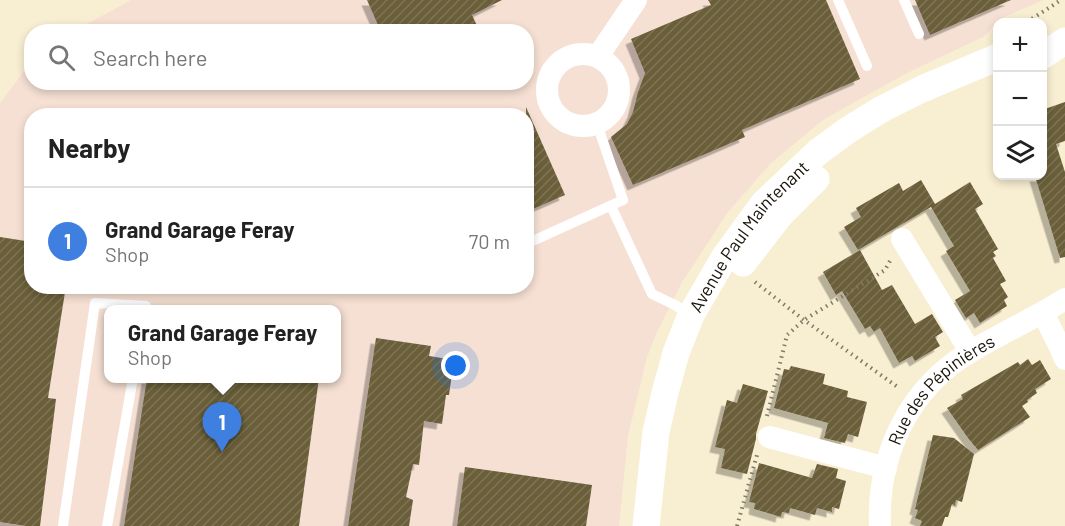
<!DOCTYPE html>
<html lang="en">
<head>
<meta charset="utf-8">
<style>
	body { margin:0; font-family:Barlow,sans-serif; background:#f6f6f6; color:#222 }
	.controls { position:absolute; right:18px; top:18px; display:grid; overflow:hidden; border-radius:12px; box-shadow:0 3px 9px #0003 }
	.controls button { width:54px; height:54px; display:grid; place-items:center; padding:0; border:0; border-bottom:2px solid #e0e0e0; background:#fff; color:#222; font:30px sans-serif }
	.you { position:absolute; left:456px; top:366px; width:21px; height:21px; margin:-15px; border:4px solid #fff; border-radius:50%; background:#1a73e8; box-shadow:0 0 0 9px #1a73e833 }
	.badge { display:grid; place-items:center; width:39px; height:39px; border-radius:50%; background:#336c85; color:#fff; font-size:20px; font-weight:700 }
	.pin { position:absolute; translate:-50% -50px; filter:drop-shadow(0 2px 3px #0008) }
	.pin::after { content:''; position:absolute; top:32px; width:21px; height:18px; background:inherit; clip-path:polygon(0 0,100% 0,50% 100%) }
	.popup { position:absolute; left:104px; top:305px; width:237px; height:78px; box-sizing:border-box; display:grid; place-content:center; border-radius:12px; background:#fff; filter:drop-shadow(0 2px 4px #0005); font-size:20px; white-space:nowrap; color:#767676 }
	.popup b { font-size:22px; color:#222 }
	.popup::after { content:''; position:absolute; left:50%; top:100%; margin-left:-12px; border:12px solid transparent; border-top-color:#fff }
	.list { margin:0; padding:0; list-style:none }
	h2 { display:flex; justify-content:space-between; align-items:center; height:78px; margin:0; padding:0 24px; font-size:26px }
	h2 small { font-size:20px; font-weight:400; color:#767676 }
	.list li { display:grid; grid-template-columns:39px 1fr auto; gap:18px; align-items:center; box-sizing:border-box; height:108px; padding:0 24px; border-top:2px solid #e0e0e0 }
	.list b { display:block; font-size:22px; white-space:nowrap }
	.list p { margin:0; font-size:20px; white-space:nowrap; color:#767676 }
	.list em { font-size:20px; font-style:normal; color:#767676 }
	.icon { flex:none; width:33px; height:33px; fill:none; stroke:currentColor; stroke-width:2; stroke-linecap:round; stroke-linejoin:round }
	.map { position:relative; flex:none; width:1065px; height:526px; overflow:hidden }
	.search { position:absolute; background:#fff; box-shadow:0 3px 9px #0003; left:24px; top:24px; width:510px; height:66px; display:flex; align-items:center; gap:15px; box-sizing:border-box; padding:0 21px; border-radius:24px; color:#767676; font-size:22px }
	.panel { position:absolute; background:#fff; box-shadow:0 3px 9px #0003; left:24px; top:108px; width:510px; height:186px; border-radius:24px }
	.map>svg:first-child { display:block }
	.commercial { fill:#f6e0d3; fill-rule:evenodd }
	.building { fill:url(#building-hatch); filter:url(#shadow) }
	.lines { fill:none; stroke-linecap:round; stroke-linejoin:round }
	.path { stroke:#807967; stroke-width:4; stroke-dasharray:1.5 4.5; stroke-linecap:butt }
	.service { stroke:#fff; stroke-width:10 }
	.minor { stroke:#fff; stroke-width:22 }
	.tertiary { stroke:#fff; stroke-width:27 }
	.labels { text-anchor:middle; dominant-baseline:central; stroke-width:6; stroke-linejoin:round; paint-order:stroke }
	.street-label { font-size:18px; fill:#18140a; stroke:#f8eed2 }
</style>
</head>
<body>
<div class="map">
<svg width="1065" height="526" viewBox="0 0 1065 526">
	<defs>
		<pattern id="building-hatch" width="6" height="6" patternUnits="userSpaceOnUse" patternTransform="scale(1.5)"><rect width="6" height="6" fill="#6a5e39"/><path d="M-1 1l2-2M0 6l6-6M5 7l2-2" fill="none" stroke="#7e7458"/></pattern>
		<filter id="shadow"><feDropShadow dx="-5.5" dy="5.5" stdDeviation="0" flood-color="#0004"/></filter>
	</defs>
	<rect width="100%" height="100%" fill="#f8eed2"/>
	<path class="commercial" d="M131 0H1043L1000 19 985 36 905 74 823 120 771 163 728 212 681 284 657 332 647 357 628 436 619 526H0V103L31 62 32 82H526V32L74 31ZM32 116H526V286H32ZM108 310H336V378H108Z"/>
	<g class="building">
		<path d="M367 0H502L472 15 480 32H381Z"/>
		<path d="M708 0H826L860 79 742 130 745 137 633 185 611 137 627 124 633 112 638 92 645 73 631 39 711 5Z"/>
		<path d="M915 0H1011L930 35Z"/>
		<path d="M1065 102V141L1056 144 1065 172V257L1060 258 1035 176H1042V110Z"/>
		<path d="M526 107 565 195 526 212Z"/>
		<path d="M921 180 935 204 970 182 983 204 975 209 998 249 993 252 996 256 993 258 1006 281 1000 284 1008 297 1004 300 1007 306 980 323 974 313 966 318 955 300 970 291 946 251 954 246 931 207 858 250 844 227 861 217 856 208 899 183 903 191Z"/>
		<path d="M0 237 32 242V286H66L48 398 56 399 40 526H26L0 522Z"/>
		<path d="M860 250 882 290 892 285 915 324 932 314 943 332 935 337 940 346 915 361 912 356 899 363 880 328 874 332 870 326 865 329 842 291 836 295 823 272Z"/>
		<path d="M376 338 431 346 429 356 454 360 449 395H446L442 424 424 421 419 465 413 464 406 497 413 500 409 526H348Z"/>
		<path d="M1028 359 1032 365 1040 360 1051 379 1035 389 1037 393 1027 400 1028 402 1022 406 1030 417 978 450 968 438 947 408 963 399 961 395 1018 362 1020 365Z"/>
		<path d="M791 366 825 374 823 384 848 391 847 397 867 402 858 437 848 434 845 443 824 438 828 423 774 408 784 369 789 370Z"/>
		<path d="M147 378H319L299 526H124Z"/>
		<path d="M743 384 768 391 756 434V439L747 474 721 468 725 449 715 447 727 400 737 403Z"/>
		<path d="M933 435 954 438 974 454 962 502 956 500 955 506 952 504 948 517H945L942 526H920L922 521 915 518 918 510 915 509Z"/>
		<path d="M759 463 812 478 817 464 838 469 836 478 846 481 839 509 832 507V512L817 508 815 515 790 508 789 513 782 512 781 517 754 509 755 503 749 502Z"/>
		<path d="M465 467 592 485 586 526H457Z"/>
	</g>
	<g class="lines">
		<g class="path">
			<path d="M1027 22 1061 0"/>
			<path d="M755 282 804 320 899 388"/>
			<path d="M767 416 787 335 804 320 885 270 890 261"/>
			<path d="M737 526 757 455"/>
		</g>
		<g class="service">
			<path d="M838 0 867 66"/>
			<path d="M904 0 919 34"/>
			<path d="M611 206 652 294 675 305 690 315"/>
			<path d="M526 244 623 200 597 124"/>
			<path d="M63 526 95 303 146 306V310"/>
			<path d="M107 526 133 378"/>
		</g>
		<g class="minor">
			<circle cx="583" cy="90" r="36"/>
			<path d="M598 56 636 0"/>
			<path d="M902 239 970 351"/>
			<path d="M1043 313 1059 345 1065 359"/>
			<path d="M769 437 886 468"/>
			<path id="s1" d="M880 526C877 455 909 387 972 351 1002 333 1035 318 1065 299"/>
		</g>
		<g class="tertiary">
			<path d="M1042 56 1065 41"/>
			<path d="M743 263 780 215 816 179"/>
			<path id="s2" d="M646 526 656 432 665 393 676 353 691 315 724 258 764 203 818 152 848 130 882 109 922 89 998 57"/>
		</g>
	</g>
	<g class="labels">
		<g class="street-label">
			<text stroke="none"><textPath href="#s2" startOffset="315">Avenue Paul Maintenant</textPath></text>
			<text stroke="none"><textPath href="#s1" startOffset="158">Rue des Pépinières</textPath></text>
		</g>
	</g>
</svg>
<div class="controls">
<button>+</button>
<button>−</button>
<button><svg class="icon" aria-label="layers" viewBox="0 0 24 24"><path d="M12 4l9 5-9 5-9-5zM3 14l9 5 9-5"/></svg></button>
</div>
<div class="you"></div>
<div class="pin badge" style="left:222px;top:452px;background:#3f7fe0">1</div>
<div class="popup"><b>Grand Garage Feray</b>Shop</div>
<div class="search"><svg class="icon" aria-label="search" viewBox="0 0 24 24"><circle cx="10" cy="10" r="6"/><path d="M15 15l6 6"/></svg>Search here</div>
<section class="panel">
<h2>Nearby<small></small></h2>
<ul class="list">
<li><span class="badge" style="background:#3f7fe0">1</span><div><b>Grand Garage Feray</b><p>Shop</p></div><em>70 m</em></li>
</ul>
</section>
</div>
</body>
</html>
